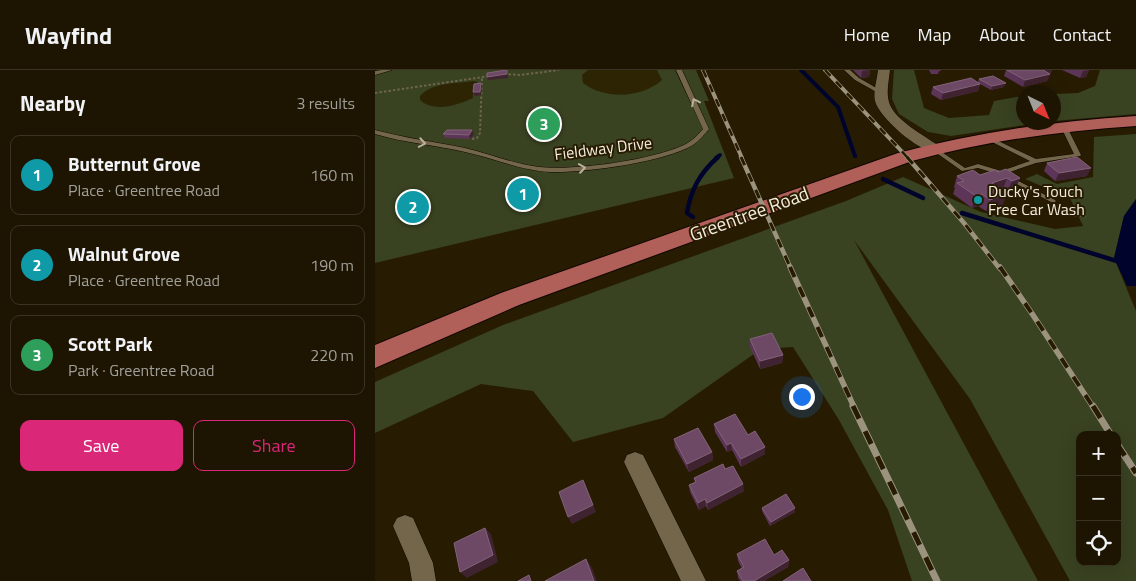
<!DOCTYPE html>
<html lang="en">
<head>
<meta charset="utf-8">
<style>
	body { margin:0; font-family:"Titillium Web",sans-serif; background:#251e0c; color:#f1f3f6 }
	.controls { position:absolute; right:15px; bottom:15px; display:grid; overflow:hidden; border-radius:10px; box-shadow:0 5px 20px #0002 }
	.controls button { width:45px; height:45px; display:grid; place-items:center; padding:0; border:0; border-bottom:1px solid #3b3424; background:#1d1502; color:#f1f3f6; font:25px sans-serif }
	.compass { position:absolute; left:641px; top:15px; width:45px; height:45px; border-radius:50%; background:#1d1502; box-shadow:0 5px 20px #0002; rotate:137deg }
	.you { position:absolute; left:426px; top:326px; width:18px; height:18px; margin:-12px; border:4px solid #fff; border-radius:50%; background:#1a73e8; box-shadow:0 0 0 8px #1a73e833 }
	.badge { display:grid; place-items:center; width:32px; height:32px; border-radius:50%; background:#db2777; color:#fff; font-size:16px; font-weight:700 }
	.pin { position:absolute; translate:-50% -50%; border:2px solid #fff; box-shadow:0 1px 5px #0006 }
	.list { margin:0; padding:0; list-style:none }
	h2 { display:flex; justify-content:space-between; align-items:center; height:65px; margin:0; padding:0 20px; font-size:21px }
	h2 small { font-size:16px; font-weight:400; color:#a09f99 }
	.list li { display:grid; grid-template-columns:32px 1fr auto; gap:15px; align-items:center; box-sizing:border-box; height:80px; margin:0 10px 10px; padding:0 10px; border:1px solid #3b3424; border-radius:10px }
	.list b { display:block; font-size:19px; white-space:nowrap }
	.list p { margin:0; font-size:16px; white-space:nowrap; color:#a09f99 }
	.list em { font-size:16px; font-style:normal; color:#a09f99 }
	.actions { display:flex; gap:10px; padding:15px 20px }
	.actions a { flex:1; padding:11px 0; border:1px solid #db2777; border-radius:10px; text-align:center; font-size:18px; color:#db2777 }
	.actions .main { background:#db2777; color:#fff }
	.icon { flex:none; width:28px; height:28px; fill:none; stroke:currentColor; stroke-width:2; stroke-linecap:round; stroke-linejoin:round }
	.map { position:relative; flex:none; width:761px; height:511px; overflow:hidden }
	header { display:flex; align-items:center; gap:30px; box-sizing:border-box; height:70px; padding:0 25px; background:#1d1502; border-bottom:1px solid #3b3424 }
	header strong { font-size:24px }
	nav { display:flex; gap:28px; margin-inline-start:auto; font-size:18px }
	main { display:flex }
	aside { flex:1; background:#1d1502 }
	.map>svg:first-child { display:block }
	.green { fill:#394221; fill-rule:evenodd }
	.sand { fill:#2d2403 }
	.water { fill:#00042c }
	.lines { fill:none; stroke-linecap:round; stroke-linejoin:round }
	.stream-far1 { stroke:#00042c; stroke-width:4 }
	.stream { stroke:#00042c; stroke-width:4.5 }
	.service-casing { stroke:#100600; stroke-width:1 }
	.minor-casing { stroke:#100600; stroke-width:1 }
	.tertiary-casing { stroke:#100600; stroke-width:1 }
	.primary-casing { stroke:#100600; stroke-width:2 }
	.path-far1 { stroke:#6f654e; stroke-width:2; stroke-dasharray:2.5 2; stroke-linecap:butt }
	.path { stroke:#6f654e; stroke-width:2.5; stroke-dasharray:3 2; stroke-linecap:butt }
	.service { fill:#73664a; fill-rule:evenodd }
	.minor { fill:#73664a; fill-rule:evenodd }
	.tertiary { fill:#73664a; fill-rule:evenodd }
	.primary { fill:#b15f59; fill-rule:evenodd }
	.rail-far3-casing { stroke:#9c937f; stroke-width:4 }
	.rail-far2-casing { stroke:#9c937f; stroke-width:4.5 }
	.rail-far1-casing { stroke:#9c937f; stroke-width:5.5 }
	.rail-casing { stroke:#9c937f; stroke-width:7 }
	.rail-far3 { stroke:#271c02; stroke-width:2.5; stroke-dasharray:8; stroke-linecap:butt }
	.rail-far2 { stroke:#271c02; stroke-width:3; stroke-dasharray:9; stroke-linecap:butt }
	.rail-far1 { stroke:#271c02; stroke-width:4; stroke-dasharray:11; stroke-linecap:butt }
	.rail { stroke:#271c02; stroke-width:5; stroke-dasharray:14; stroke-linecap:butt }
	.wall { fill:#5c3558 }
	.shaded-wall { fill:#402330 }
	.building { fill:#6d4966; stroke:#826279 }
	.oneway { stroke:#bab09b }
	.culture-dot { fill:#0f9aa8; stroke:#271c02; stroke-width:2 }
	.labels { text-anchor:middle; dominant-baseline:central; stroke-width:4; stroke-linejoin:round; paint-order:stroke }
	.far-street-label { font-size:16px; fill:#f5edde; stroke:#271c02 }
	.far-poi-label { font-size:16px; fill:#f5edde; stroke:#271c02; text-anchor:start }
	.street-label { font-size:19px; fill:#f5edde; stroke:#271c02 }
</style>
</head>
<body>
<header>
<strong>Wayfind</strong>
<nav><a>Home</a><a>Map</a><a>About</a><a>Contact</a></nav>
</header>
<main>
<aside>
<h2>Nearby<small>3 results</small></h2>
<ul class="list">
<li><span class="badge" style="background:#0f9aa8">1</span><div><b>Butternut Grove</b><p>Place · Greentree Road</p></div><em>160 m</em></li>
<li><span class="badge" style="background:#0f9aa8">2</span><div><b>Walnut Grove</b><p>Place · Greentree Road</p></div><em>190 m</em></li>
<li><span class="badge" style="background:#2e9e5b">3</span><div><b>Scott Park</b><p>Park · Greentree Road</p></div><em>220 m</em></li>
</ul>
<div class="actions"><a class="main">Save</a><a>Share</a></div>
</aside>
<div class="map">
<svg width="761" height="511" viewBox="0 0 761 511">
	<rect width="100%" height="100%" fill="#271c02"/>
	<g class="green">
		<path d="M0 0H321L334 31H329L359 108 0 193Z"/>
		<path d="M519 0H539L549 38 574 48 614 45 619 31 648 26V52L663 53 576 66 553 62 524 44 517 29Z"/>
		<path d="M725 0H761V44L679 51V24L703 23 720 16Z"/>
		<path d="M761 64V129L749 146 739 188 761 241V511H695L595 329 479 170 663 511H537L513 440 464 350 418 277 386 279 288 348 198 372 158 321 106 314 0 363V312L128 255 471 131 528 107 606 142 680 159 708 156 695 128 650 109 662 104 682 114 718 107 719 67ZM705 365H742V492H705Z"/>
	</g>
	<g class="sand">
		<path d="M213 0H282L287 10C267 28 230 30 208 13L207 5Z"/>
		<path d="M98 11 103 12 98 15V28C83 35 59 43 45 30V26C57 12 80 14 98 11Z"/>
	</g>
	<path class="water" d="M761 129V216H752L739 188 749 146Z"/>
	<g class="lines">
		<g class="stream-far1">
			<path d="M426 0 463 37 480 86"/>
			<path d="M341 88 345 85"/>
		</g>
		<g class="stream">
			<path d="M508 109 548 128"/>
			<path d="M587 143 761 197"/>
			<path d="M318 147 312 143C316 119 325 103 343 87"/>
		</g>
		<g class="service-casing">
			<g id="service">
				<path d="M7 0H17L0 5V1Z"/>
				<path d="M301 0H307L334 59C329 65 324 71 318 75 290 92 209 103 176 102 146 101 119 88 90 82 60 75 30 73 0 64V60C30 68 60 72 90 78 115 84 139 94 164 97 199 101 279 90 311 74 318 70 323 65 328 59Z"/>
				<path d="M469 0H475L484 8 510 23 505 24 480 10Z"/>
				<path d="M689 55 692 57 706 85 705 86 661 93 626 105 603 98 587 101 556 79 561 78 590 98 603 94 626 101 655 91 611 69V67H615L661 89 699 84 686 57Z"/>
				<path d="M632 105 680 130 681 131 680 132H676L630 108V106Z"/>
			</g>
		</g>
		<g class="minor-casing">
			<g id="minor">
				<path d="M260 382 268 385 331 511H306L249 392 252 385Z"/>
				<path d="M30 445 38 448 58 493 61 511H37L34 493 18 456 22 448Z"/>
			</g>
		</g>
		<g class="tertiary-casing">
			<path id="tertiary" d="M503 0H515C514 10 511 22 514 32 518 49 550 66 564 76L566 79 564 82C548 86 504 48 500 31 498 21 502 10 503 0Z"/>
		</g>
		<g class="primary-casing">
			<path id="primary" d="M761 46V56C685 61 610 71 537 91L144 235 0 298V275L126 223 523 83C602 62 680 51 761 46Z"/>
		</g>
		<g class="path-far1">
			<path d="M129 4 145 5 184 0"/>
			<path d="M0 23 115 6"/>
			<path d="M97 69 102 68 105 63 107 7"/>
		</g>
		<path class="path" d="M699 145 711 146"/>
		<use href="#service" class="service"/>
		<use href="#minor" class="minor"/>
		<use href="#tertiary" class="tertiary"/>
		<use href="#primary" class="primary"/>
		<g class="rail-far3-casing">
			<g id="rail-far3">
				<path d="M328 0 367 88"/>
				<path d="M450 0 533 88"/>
			</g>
		</g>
		<g class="rail-far2-casing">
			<g id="rail-far2">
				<path d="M366 87 416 199"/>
				<path d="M532 87 589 153 625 199"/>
			</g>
		</g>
		<g class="rail-far1-casing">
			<g id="rail-far1">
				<path d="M415 197 479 337"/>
				<path d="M625 197 658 245 718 337"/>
			</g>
		</g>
		<g class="rail-casing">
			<g id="rail">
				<path d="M478 336 562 511"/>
				<path d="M718 336 736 365"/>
				<path d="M742 374 761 403"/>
			</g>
		</g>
		<use href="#rail-far3" class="rail-far3"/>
		<use href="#rail-far2" class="rail-far2"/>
		<use href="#rail-far1" class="rail-far1"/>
		<use href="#rail" class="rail"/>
	</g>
	<g class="wall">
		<path d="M478 0H495L494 7 486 8Z"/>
		<path d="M554 0H566V1H564L563 4H556Z"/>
		<path d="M631 0H677L672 11 648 17 629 6Z"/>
		<path d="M687 0H714L711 7 705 8Z"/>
		<path d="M604 9 629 17 616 20 605 14 603 21 566 30 556 24 558 17 603 12Z"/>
		<path d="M97 60 99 64 95 69 70 68 68 64Z"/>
		<path d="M672 93 712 106 680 111 669 101Z"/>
		<path d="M623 102 645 108 640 120 632 122 628 119 627 120 628 135 611 141 603 136 597 138 578 124 580 118 579 117 582 106 605 105Z"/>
		<path d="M51 132 53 136 31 145 24 138 21 133Z"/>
		<path d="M375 269 408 285 407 293 385 299 375 277Z"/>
		<path d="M339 354 373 365 390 377V384L366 397 357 380 352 382 340 362Z"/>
		<path d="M299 369 337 382 338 390 314 402 300 377Z"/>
		<path d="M350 399 369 421 333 440 331 436 324 440 315 422 314 415 320 412 319 408Z"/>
		<path d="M387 438 420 442 395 456 387 441Z"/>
		<path d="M362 484 399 485 414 490 413 497 389 511H365L363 508 362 501 367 499 363 491Z"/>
	</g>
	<g class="shaded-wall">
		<path d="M132 0 133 8 113 10 112 7Z"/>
		<path d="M495 0 494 7 486 8 487 1Z"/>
		<path d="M668 0H677L672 11 648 17 650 10Z"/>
		<path d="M714 0 711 7 705 8 708 1Z"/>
		<path d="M106 13 107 16 106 25 100 26 98 22Z"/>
		<path d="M631 13 629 17 616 20 617 16Z"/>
		<path d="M605 14 603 21 566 30 568 23Z"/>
		<path d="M97 60 99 64 95 69 94 65Z"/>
		<path d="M716 98 712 106 680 111 684 103Z"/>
		<path d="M632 108 628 119 613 125 617 113Z"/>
		<path d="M645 108 640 120 632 122 637 111Z"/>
		<path d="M158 113 161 126 135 131 134 127Z"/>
		<path d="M632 123 628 135 611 141 615 130Z"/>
		<path d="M607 124 603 136 597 138 601 126Z"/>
		<path d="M51 132 53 136 31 145 28 141Z"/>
		<path d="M408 285 407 293 385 299V291Z"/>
		<path d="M356 373 357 380 352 382V375Z"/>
		<path d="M390 377V384L366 397V389Z"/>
		<path d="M337 382 338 390 314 402 312 394Z"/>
		<path d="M208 410 221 442 197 454 193 447Z"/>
		<path d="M368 414 369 421 333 440 332 433Z"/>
		<path d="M330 429 331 436 324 440 323 433Z"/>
		<path d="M420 438V442L395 456 396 452Z"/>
		<path d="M110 458 116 464 123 492 92 508 85 502Z"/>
		<path d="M211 489 217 498 222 511H219Z"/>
		<path d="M414 490 413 497 389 511H379Z"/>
	</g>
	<g class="building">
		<path d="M132 0V4L112 7V3Z"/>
		<path d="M632 0H670H668L675 4 650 10Z"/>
		<path d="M618 6 631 13 617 16 604 9Z"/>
		<path d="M596 8 605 14 568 23 558 17Z"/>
		<path d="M106 13 105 22H98L99 14Z"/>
		<path d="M72 60H97L94 65 68 64Z"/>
		<path d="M702 87 716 98 684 103 672 93Z"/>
		<path d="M631 99 645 108 637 111 632 108 617 113 632 123 615 130 607 124 601 126 582 113 589 111 582 106 598 100 605 105 620 100 623 102Z"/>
		<path d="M158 113 159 122 134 127 133 118Z"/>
		<path d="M44 125 51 132 28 141 21 133Z"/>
		<path d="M397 263 408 285 385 291 375 269Z"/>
		<path d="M360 344 373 365 380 361 390 377 366 389 356 373 352 375 339 354Z"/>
		<path d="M323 358 337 382 312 394 299 369Z"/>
		<path d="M348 394 350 399 358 396 368 414 332 433 330 429 323 433 314 415 321 412 319 408Z"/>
		<path d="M208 410 218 435 193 447 184 422Z"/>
		<path d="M411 424 420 438 396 452 387 438Z"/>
		<path d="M110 458 118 485 85 502 79 473Z"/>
		<path d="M390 469 399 485 407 480 414 490 379 511H368L362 501 369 497 362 484Z"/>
		<path d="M211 489 219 511H170Z"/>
		<path d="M428 498 436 511H408Z"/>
		<path d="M154 505 156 511H143Z"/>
	</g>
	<defs><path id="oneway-chevron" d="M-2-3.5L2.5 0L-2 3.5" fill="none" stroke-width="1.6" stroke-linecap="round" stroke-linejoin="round" transform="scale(1.25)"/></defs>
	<g class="oneway">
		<use href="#oneway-chevron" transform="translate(320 32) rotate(-116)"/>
		<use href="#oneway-chevron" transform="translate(47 73) rotate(10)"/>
		<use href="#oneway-chevron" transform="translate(207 98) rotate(-8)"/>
	</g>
	<circle class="culture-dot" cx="603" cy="130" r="5"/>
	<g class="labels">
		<g class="far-street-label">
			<text transform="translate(228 78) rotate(-7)">Fieldway Drive</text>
		</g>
		<g class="far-poi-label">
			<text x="613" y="121">Ducky's Touch<tspan x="613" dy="18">Free Car Wash</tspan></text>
		</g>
		<g class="street-label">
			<text transform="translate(374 143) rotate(-20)">Greentree Road</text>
		</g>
	</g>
</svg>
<div class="controls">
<button>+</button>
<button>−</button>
<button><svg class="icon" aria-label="locate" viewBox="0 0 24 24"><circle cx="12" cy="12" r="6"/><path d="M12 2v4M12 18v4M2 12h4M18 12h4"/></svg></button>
</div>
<svg class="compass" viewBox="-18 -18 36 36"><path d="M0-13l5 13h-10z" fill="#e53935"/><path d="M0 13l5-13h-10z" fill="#a09f99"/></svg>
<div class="you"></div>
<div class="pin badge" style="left:148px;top:124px;background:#0f9aa8">1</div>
<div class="pin badge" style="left:38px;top:137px;background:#0f9aa8">2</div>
<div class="pin badge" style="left:169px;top:54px;background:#2e9e5b">3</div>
</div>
</main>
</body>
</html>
